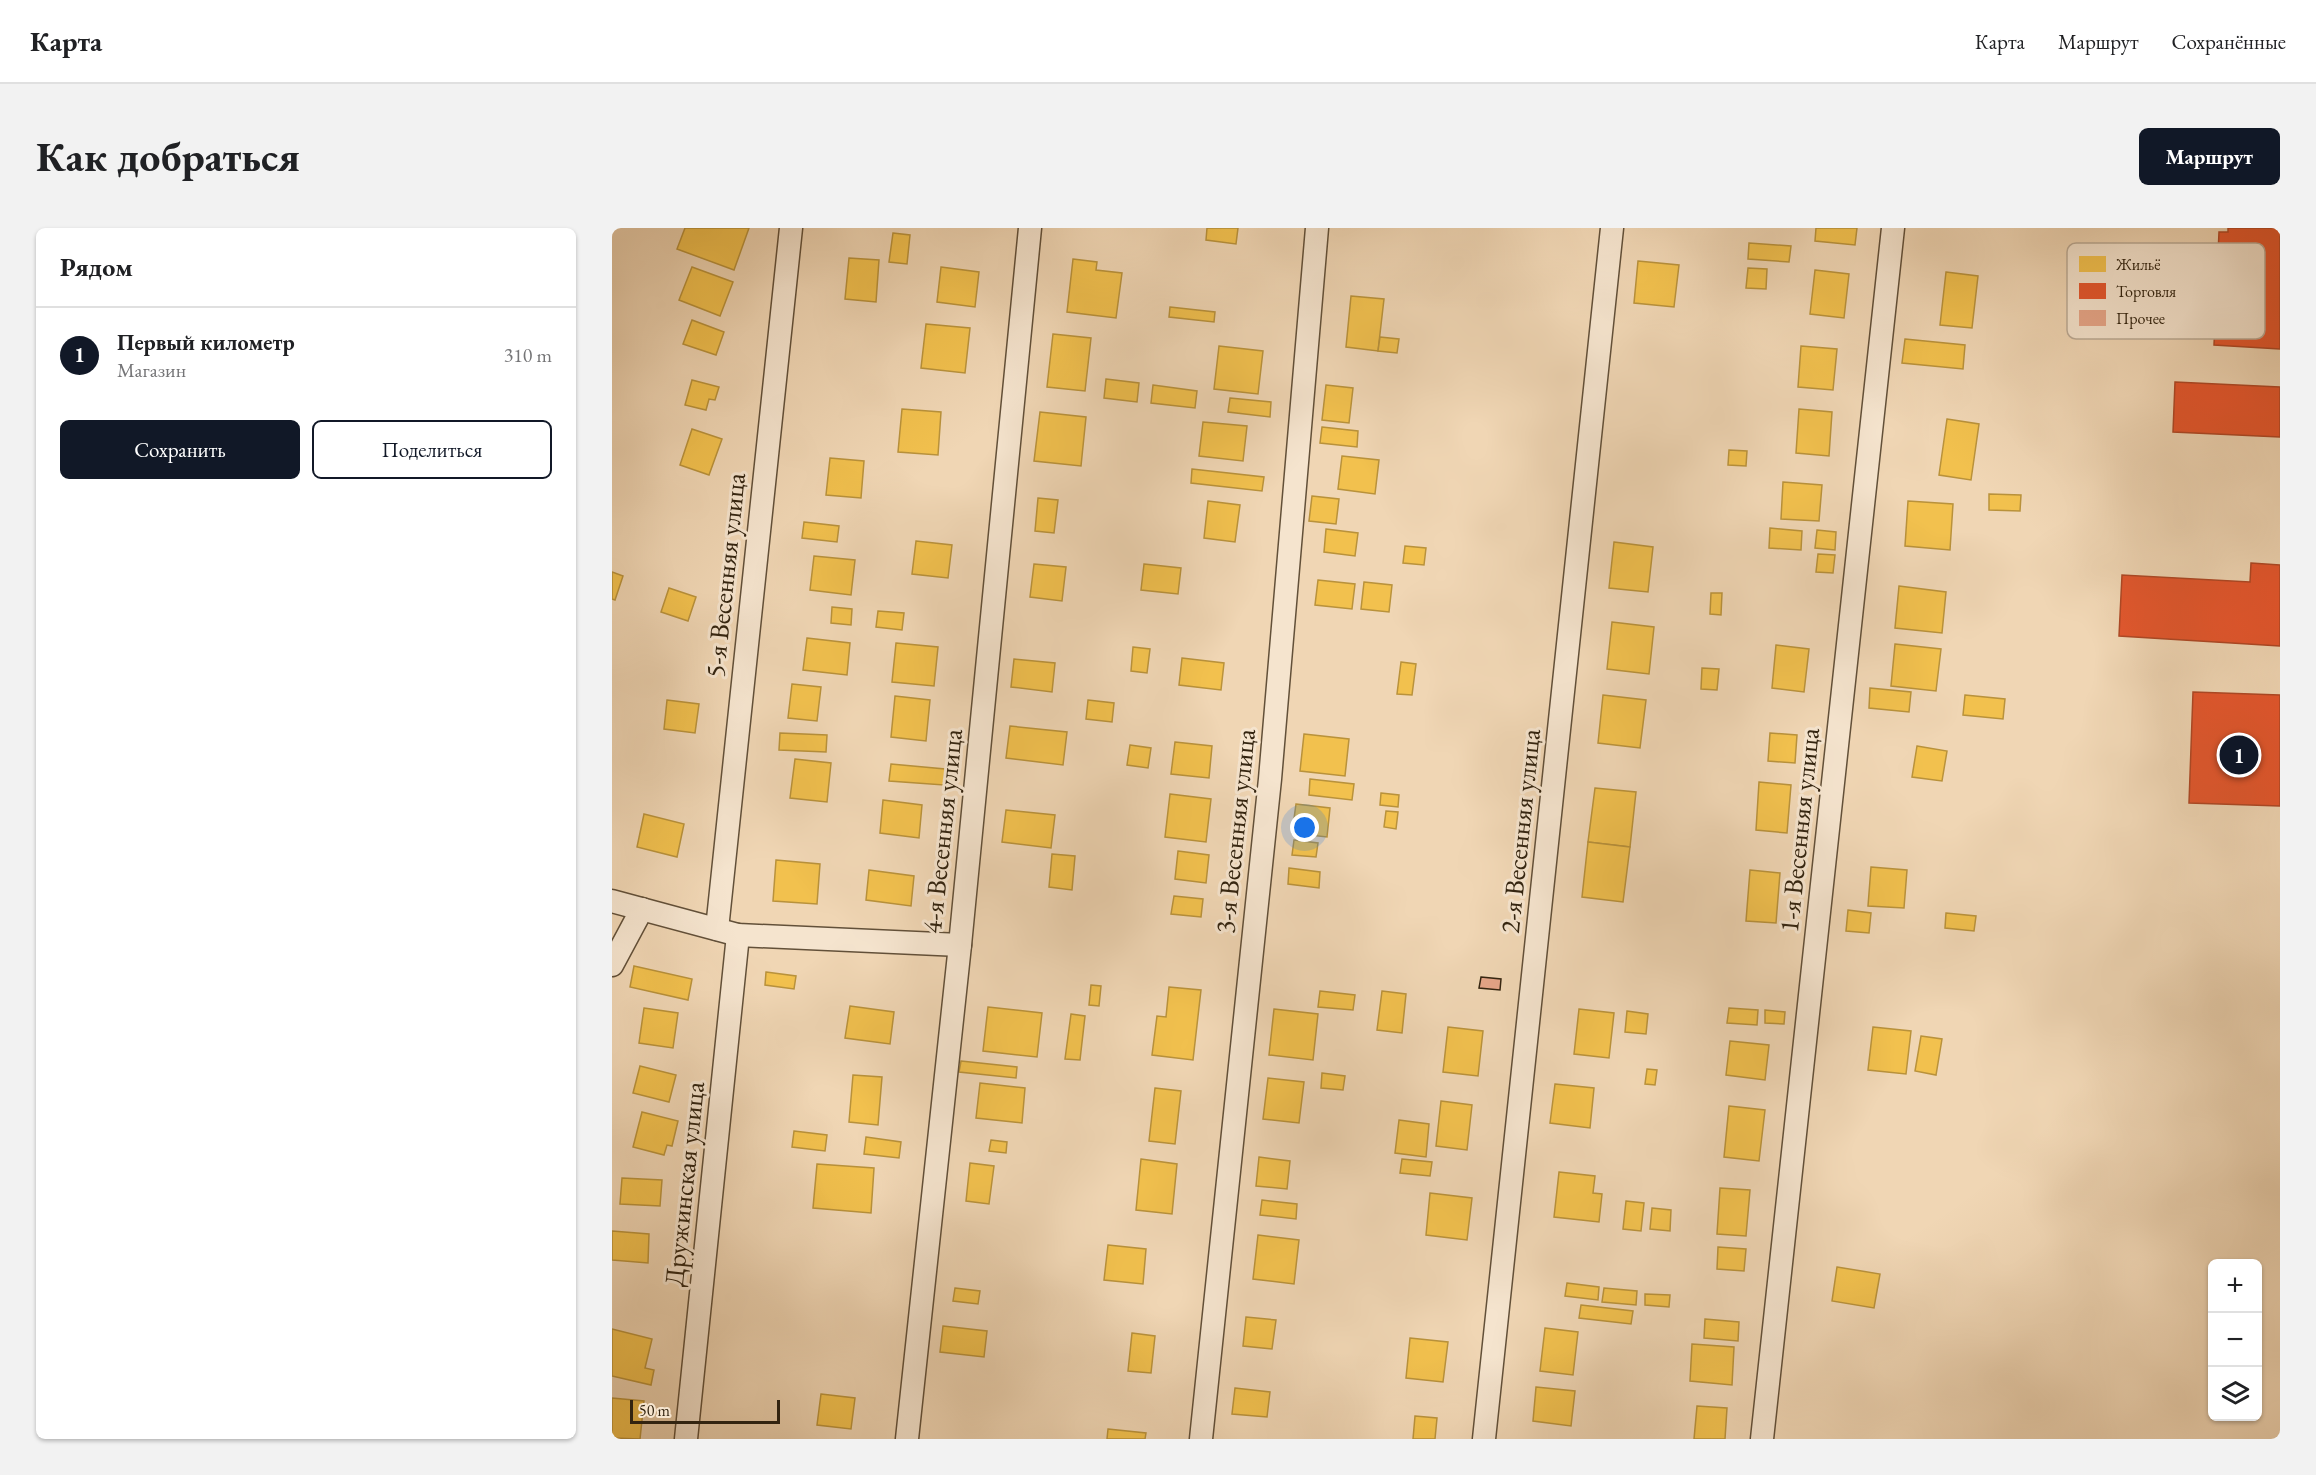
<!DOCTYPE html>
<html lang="ru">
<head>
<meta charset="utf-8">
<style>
	body { margin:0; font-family:"EB Garamond",serif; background:#f2f2f2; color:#202124 }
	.controls { position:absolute; right:18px; bottom:18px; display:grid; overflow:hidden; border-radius:9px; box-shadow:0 2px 4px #0004 }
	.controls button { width:54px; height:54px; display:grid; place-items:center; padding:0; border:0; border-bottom:2px solid #e0e0e0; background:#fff; color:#202124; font:30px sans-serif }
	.scale { position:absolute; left:18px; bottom:15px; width:150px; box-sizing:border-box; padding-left:6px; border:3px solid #332410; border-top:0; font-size:16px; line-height:21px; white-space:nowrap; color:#332410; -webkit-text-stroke:4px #f5e4ce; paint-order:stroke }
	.you { position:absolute; left:693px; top:600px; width:21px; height:21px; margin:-15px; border:4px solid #fff; border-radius:50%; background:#1a73e8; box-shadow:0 0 0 9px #1a73e833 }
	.badge { display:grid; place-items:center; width:39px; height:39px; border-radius:50%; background:#111827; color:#fff; font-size:20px; font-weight:700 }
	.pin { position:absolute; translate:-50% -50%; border:3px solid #fff; box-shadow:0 2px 6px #0006 }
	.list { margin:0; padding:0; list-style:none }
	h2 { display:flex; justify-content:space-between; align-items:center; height:78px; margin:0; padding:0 24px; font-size:26px }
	h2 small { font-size:20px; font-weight:400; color:#757577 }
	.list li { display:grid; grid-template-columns:39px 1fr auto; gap:18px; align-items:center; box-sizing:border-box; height:96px; padding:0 24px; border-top:2px solid #e0e0e0 }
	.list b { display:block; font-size:22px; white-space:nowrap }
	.list p { margin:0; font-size:20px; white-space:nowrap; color:#757577 }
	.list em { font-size:20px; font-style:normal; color:#757577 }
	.actions { display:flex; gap:12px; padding:18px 24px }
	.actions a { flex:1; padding:14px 0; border:2px solid #111827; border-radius:9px; text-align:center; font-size:21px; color:#111827 }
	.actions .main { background:#111827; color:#fff }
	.icon { flex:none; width:33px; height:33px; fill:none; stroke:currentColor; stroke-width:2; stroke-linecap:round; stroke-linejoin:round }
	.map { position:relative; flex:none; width:1668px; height:1211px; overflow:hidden; border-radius:9px }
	header { display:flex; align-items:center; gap:36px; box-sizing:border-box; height:84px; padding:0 30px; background:#fff; border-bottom:2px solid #e0e0e0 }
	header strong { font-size:28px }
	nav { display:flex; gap:33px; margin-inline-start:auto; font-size:21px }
	.intro { display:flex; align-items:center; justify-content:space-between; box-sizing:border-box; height:144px; padding:0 36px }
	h1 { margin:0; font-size:42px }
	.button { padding:15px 27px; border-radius:9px; background:#111827; color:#fff; font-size:21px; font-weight:700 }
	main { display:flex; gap:36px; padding:0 36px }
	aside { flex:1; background:#fff; border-radius:9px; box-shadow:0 2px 4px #0004 }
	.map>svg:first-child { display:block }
	.homes { fill:#f2c14e; stroke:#b9923b; stroke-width:1.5 }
	.shops { fill:#e4572e; stroke:#af4825; stroke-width:1.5 }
	.building { fill:#e6a689; stroke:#332410; stroke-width:1.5 }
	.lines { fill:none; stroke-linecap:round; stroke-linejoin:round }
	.minor-casing { stroke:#625039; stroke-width:25 }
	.minor { stroke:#f5e4ce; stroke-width:22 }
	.labels { text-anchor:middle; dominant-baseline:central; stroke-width:6; stroke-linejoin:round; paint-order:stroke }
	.street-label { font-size:27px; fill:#332410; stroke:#f5e4ce }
	.key { fill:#f5e4ce; stroke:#bbaa95; stroke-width:1.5 }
	.key-label { font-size:16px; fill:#332410 }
</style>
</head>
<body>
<header>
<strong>Карта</strong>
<nav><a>Карта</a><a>Маршрут</a><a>Сохранённые</a></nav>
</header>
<div class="intro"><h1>Как добраться</h1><a class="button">Маршрут</a></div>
<main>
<aside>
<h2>Рядом<small></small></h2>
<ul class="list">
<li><span class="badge">1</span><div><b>Первый километр</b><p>Магазин</p></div><em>310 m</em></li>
</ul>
<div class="actions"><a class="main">Сохранить</a><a>Поделиться</a></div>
</aside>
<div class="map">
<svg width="1668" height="1211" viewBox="0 0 1668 1211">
	<rect width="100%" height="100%" fill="#f0d6b4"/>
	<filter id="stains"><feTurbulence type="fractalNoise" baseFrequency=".00333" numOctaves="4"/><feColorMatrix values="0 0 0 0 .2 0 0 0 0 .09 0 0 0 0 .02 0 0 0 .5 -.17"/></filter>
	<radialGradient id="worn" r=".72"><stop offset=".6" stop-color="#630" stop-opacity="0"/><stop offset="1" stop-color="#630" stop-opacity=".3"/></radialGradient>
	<g class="homes">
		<path d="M73 0H137L122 42 65 21Z"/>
		<path d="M595 0H626L624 16 594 12Z"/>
		<path d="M1204 0H1245L1243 17 1203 13Z"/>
		<path d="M281 5 298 7 295 36 277 34Z"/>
		<path d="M1137 15 1179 18 1177 34 1136 31Z"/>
		<path d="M237 30 267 32 264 74 233 71Z"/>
		<path d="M461 31 485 34 484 42 510 45 504 90 455 84Z"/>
		<path d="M1026 33 1067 37 1062 79 1022 75Z"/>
		<path d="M80 39 121 54 108 88 67 72Z"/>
		<path d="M329 39 367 44 363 79 325 74Z"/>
		<path d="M1136 40 1155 41 1154 61 1134 60Z"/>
		<path d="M1203 42 1237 46 1232 90 1198 86Z"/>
		<path d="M1334 44 1366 48 1360 100 1328 97Z"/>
		<path d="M739 68 772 71 766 123 734 119Z"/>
		<path d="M558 79 603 84 602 94 557 89Z"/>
		<path d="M80 92 112 104 104 127 71 116Z"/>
		<path d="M314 96 358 100 353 145 309 140Z"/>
		<path d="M441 106 479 110 473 163 435 159Z"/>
		<path d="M768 109 787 111 785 125 766 123Z"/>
		<path d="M1293 111 1353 117 1351 141 1290 135Z"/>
		<path d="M607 118 651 123 646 166 602 161Z"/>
		<path d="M1189 118 1225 121 1221 162 1186 159Z"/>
		<path d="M494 151 527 155 525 174 492 170Z"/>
		<path d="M80 152 107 159 103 172 97 171 94 182 73 177Z"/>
		<path d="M541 157 585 163 583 180 539 175Z"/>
		<path d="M714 157 741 160 737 195 710 192Z"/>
		<path d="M618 170 659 174 658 189 616 184Z"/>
		<path d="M290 181 329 184 326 227 286 224Z"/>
		<path d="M1187 181 1220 184 1217 228 1184 225Z"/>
		<path d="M428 184 474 189 469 238 422 233Z"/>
		<path d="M1335 191 1367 196 1359 252 1327 247Z"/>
		<path d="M591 194 635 198 631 233 587 228Z"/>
		<path d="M710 199 746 203 745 219 708 215Z"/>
		<path d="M80 201 110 211 97 247 68 237Z"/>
		<path d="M1117 222 1135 223 1134 238 1116 237Z"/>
		<path d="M730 228 767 232 763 266 726 261Z"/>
		<path d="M218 230 252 233 249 270 214 267Z"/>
		<path d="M580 241 652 249 650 263 579 255Z"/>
		<path d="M1171 254 1210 257 1207 293 1169 291Z"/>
		<path d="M1377 266 1409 267 1408 283 1377 282Z"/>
		<path d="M700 268 727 271 724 296 697 293Z"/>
		<path d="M426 270 446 272 442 305 423 303Z"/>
		<path d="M596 273 628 277 623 314 592 310Z"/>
		<path d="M1296 273 1341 276 1338 322 1293 318Z"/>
		<path d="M192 294 227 298 225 314 190 310Z"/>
		<path d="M1158 300 1190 303 1189 322 1157 320Z"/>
		<path d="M714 301 746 305 743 328 712 324Z"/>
		<path d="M1205 302 1224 304 1223 322 1203 320Z"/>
		<path d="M304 313 340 317 336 350 300 346Z"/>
		<path d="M1002 314 1041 319 1036 364 997 360Z"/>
		<path d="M793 318 814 320 812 337 791 335Z"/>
		<path d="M1206 326 1223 327 1221 345 1204 344Z"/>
		<path d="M202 328 243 332 239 367 198 362Z"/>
		<path d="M422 336 454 339 450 373 418 369Z"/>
		<path d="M532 336 569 340 566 366 529 362Z"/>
		<path d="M0 344 11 348 3 372 0 371Z"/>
		<path d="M706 352 743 356 740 381 703 377Z"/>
		<path d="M752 354 780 357 777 384 749 381Z"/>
		<path d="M1287 358 1334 364 1330 405 1283 400Z"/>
		<path d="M57 360 84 369 76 393 49 384Z"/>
		<path d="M1099 365H1110L1109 387 1098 386Z"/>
		<path d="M220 379 240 381 239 397 219 395Z"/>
		<path d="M266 383 292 385 290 402 264 399Z"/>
		<path d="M1000 394 1042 399 1037 446 995 441Z"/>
		<path d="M195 410 238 415 235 447 191 442Z"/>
		<path d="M284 415 326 419 322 458 280 454Z"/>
		<path d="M1283 416 1329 421 1324 463 1279 458Z"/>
		<path d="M1164 417 1197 421 1192 464 1160 460Z"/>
		<path d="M521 419 538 421 535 445 519 443Z"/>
		<path d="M570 430 612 435 609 462 567 457Z"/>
		<path d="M402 431 443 435 440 464 399 459Z"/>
		<path d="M789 434 804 436 800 467 785 466Z"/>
		<path d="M1090 440 1107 441 1105 462 1089 461Z"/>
		<path d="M180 456 209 459 205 493 176 490Z"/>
		<path d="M1258 460 1299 464 1297 484 1257 480Z"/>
		<path d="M991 467 1034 472 1028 520 986 515Z"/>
		<path d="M1353 467 1393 471 1391 491 1351 487Z"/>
		<path d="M283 468 318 472 314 513 279 509Z"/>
		<path d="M55 472 87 476 83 505 52 501Z"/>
		<path d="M476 472 502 475 500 494 474 491Z"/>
		<path d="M398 498 455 504 451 537 394 530Z"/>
		<path d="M168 505 215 507 214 524 167 522Z"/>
		<path d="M1158 505 1185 507 1183 535 1156 533Z"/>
		<path d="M692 506 737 511 733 548 688 543Z"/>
		<path d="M563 514 600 518 597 550 559 546Z"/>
		<path d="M518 517 539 520 536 540 515 537Z"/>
		<path d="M1305 518 1335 523 1330 553 1300 549Z"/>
		<path d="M183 531 219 535 215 574 178 570Z"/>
		<path d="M279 536 333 541 332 557 277 553Z"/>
		<path d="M698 551 742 556 740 572 697 567Z"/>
		<path d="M1147 554 1179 557 1175 605 1144 602Z"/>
		<path d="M983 560 1024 564 1018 619 976 614Z"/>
		<path d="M769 565 787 567 786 579 768 577Z"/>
		<path d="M558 566 599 571 594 614 553 609Z"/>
		<path d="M271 572 310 577 307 610 268 605Z"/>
		<path d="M684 576 718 580 715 609 680 605Z"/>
		<path d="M394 582 443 587 439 620 390 614Z"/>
		<path d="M774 583 786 584 784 601 772 599Z"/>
		<path d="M32 586 72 596 65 629 25 619Z"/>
		<path d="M682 612 706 615 704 629 680 627Z"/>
		<path d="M976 614 1018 619 1011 674 970 669Z"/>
		<path d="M566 623 597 627 594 655 563 651Z"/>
		<path d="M440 626 463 628 460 662 437 659Z"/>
		<path d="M164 632 208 636 205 676 161 673Z"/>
		<path d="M1259 639 1295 642 1292 680 1256 678Z"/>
		<path d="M677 640 708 644 707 660 676 656Z"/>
		<path d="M257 642 302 648 299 678 254 672Z"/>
		<path d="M1138 642 1168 645 1164 695 1134 693Z"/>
		<path d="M562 668 591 671 589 689 559 686Z"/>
		<path d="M1236 682 1259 685 1257 705 1234 703Z"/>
		<path d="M1334 685 1364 688 1362 703 1333 700Z"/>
		<path d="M22 738 80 751 76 772 18 759Z"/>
		<path d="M154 744 184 748 182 761 153 757Z"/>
		<path d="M479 757 489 758 487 778 477 777Z"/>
		<path d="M557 759 589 762 581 832 540 827 545 788 554 789Z"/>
		<path d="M708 763 743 767 741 782 706 779Z"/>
		<path d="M770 763 794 766 790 805 765 802Z"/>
		<path d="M238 778 282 784 278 816 233 810Z"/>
		<path d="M376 779 430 785 425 829 371 823Z"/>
		<path d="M32 780 66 785 61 820 27 815Z"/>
		<path d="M1117 780 1146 782 1145 797 1115 795Z"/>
		<path d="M662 781 706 786 701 832 657 827Z"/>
		<path d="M967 781 1002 785 997 830 962 826Z"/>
		<path d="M1153 782 1173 784 1172 796 1153 795Z"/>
		<path d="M1015 783 1036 786 1034 806 1013 804Z"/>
		<path d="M459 786 473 788 468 832 453 831Z"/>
		<path d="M836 799 871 803 866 848 831 844Z"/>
		<path d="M1261 799 1299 803 1294 846 1256 842Z"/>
		<path d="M1309 808 1330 811 1324 847 1303 843Z"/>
		<path d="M1118 813 1157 817 1153 852 1114 847Z"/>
		<path d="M349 833 405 839 404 850 347 844Z"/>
		<path d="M28 838 64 847 57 874 21 865Z"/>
		<path d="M1035 841 1045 842 1043 857 1033 856Z"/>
		<path d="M710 845 733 848 731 862 709 860Z"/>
		<path d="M241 847 270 849 266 897 237 894Z"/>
		<path d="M656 850 692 854 687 895 651 891Z"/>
		<path d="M368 855 413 860 410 895 364 890Z"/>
		<path d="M943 856 982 860 978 900 938 895Z"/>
		<path d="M543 860 569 863 563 916 537 913Z"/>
		<path d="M829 873 860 877 855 922 824 918Z"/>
		<path d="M1117 878 1153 882 1147 933 1112 929Z"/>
		<path d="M30 884 66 893 60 918 55 917 52 927 21 919Z"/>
		<path d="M787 892 817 896 814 929 783 925Z"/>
		<path d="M182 903 215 907 213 923 180 919Z"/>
		<path d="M254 909 289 914 287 930 252 926Z"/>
		<path d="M379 912 395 914 394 925 377 923Z"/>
		<path d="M647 929 678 933 675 961 644 958Z"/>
		<path d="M529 931 565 936 560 986 524 982Z"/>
		<path d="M790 931 820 934 818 948 788 945Z"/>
		<path d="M358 935 382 938 377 976 354 973Z"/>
		<path d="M205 936 262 940 259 985 201 980Z"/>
		<path d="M947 944 983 948 981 965 990 966 987 994 942 989Z"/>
		<path d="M10 950 50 952 48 978 8 976Z"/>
		<path d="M1108 960 1138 962 1134 1008 1105 1006Z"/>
		<path d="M818 965 860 970 855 1012 814 1007Z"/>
		<path d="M650 972 685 976 684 991 648 987Z"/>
		<path d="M1014 973 1032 975 1029 1003 1011 1001Z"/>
		<path d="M1040 980 1059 982 1058 1003 1038 1001Z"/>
		<path d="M0 1003 37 1006 36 1035 0 1032Z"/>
		<path d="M646 1007 687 1012 682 1056 641 1051Z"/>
		<path d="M496 1017 534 1021 531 1056 492 1052Z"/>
		<path d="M1106 1019 1134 1021 1132 1043 1105 1041Z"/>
		<path d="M1225 1039 1268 1046 1262 1080 1220 1073Z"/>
		<path d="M955 1055 987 1059 986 1072 953 1068Z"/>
		<path d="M343 1060 368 1063 366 1076 341 1073Z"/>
		<path d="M992 1060 1025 1063 1024 1077 990 1074Z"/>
		<path d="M1033 1066 1058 1067 1057 1079 1033 1077Z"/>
		<path d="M969 1077 1021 1083 1019 1096 967 1090Z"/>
		<path d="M634 1089 664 1092 660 1121 631 1118Z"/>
		<path d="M1093 1091 1127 1094 1126 1113 1092 1110Z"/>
		<path d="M331 1098 375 1103 372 1129 328 1124Z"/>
		<path d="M933 1100 966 1104 961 1147 928 1143Z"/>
		<path d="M0 1101 40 1111 33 1140 42 1142 39 1157 0 1148Z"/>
		<path d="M520 1105 543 1108 539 1145 516 1143Z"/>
		<path d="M798 1110 836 1114 831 1154 794 1150Z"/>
		<path d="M1080 1116 1122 1119 1120 1157 1078 1153Z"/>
		<path d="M924 1159 963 1163 959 1198 921 1193Z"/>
		<path d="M623 1160 658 1164 655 1189 620 1186Z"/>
		<path d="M209 1166 243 1170 239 1201 205 1197Z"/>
		<path d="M0 1170 32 1173 28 1211 0 1210Z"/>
		<path d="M1085 1178 1115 1180 1113 1211H1082Z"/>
		<path d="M803 1188 825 1190 823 1211H801Z"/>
		<path d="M496 1201 534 1205 533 1211H495Z"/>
	</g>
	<g class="shops">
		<path d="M1616 0H1668V121L1602 117 1607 4H1616Z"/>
		<path d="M1563 154 1668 159V209L1561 204Z"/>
		<path d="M1639 335 1668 337V418L1507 408 1510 347 1638 354Z"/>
		<path d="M1581 464 1668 467V578L1577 575Z"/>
	</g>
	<path class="building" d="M869 749 889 751 888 762 867 760Z"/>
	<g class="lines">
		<g class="minor-casing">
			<g id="minor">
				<path d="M0 673 126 707 348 717"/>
				<path d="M105 701 179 0"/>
				<path d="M0 737 30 681"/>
				<path d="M74 1211 126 707"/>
				<path d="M295 1211 348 717 418 0"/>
				<path d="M589 1211 658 551 705 0"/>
				<path d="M872 1211 1000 0"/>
				<path d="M1150 1211 1281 0"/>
			</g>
		</g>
		<use href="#minor" class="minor"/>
	</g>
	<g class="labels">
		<g class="street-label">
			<text transform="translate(113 347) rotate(-84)">5-я Весенняя улица</text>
			<text transform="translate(1187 602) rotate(-84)">1-я Весенняя улица</text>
			<text transform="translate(330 603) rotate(-84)">4-я Весенняя улица</text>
			<text transform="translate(623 603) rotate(-84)">3-я Весенняя улица</text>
			<text transform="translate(908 603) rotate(-84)">2-я Весенняя улица</text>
			<text transform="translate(72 956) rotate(-84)">Дружинская улица</text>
		</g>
	</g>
	<rect x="1455" y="15" width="198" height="96" rx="9" class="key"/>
	<rect x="1467" y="28" width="27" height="16" fill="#f2c14e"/>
	<rect x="1467" y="55" width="27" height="16" fill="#e4572e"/>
	<rect x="1467" y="82" width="27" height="16" fill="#e6a689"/>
	<g class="key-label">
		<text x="1504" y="42">Жильё</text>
		<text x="1504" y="69">Торговля</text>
		<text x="1504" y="96">Прочее</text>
	</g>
	<rect width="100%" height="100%" filter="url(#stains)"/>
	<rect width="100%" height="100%" fill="url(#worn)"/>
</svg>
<div class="controls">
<button>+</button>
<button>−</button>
<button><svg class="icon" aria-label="layers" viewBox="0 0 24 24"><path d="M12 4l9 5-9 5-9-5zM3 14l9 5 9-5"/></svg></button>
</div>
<div class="scale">50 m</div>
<div class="you"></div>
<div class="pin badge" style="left:1627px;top:527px">1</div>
</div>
</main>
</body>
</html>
